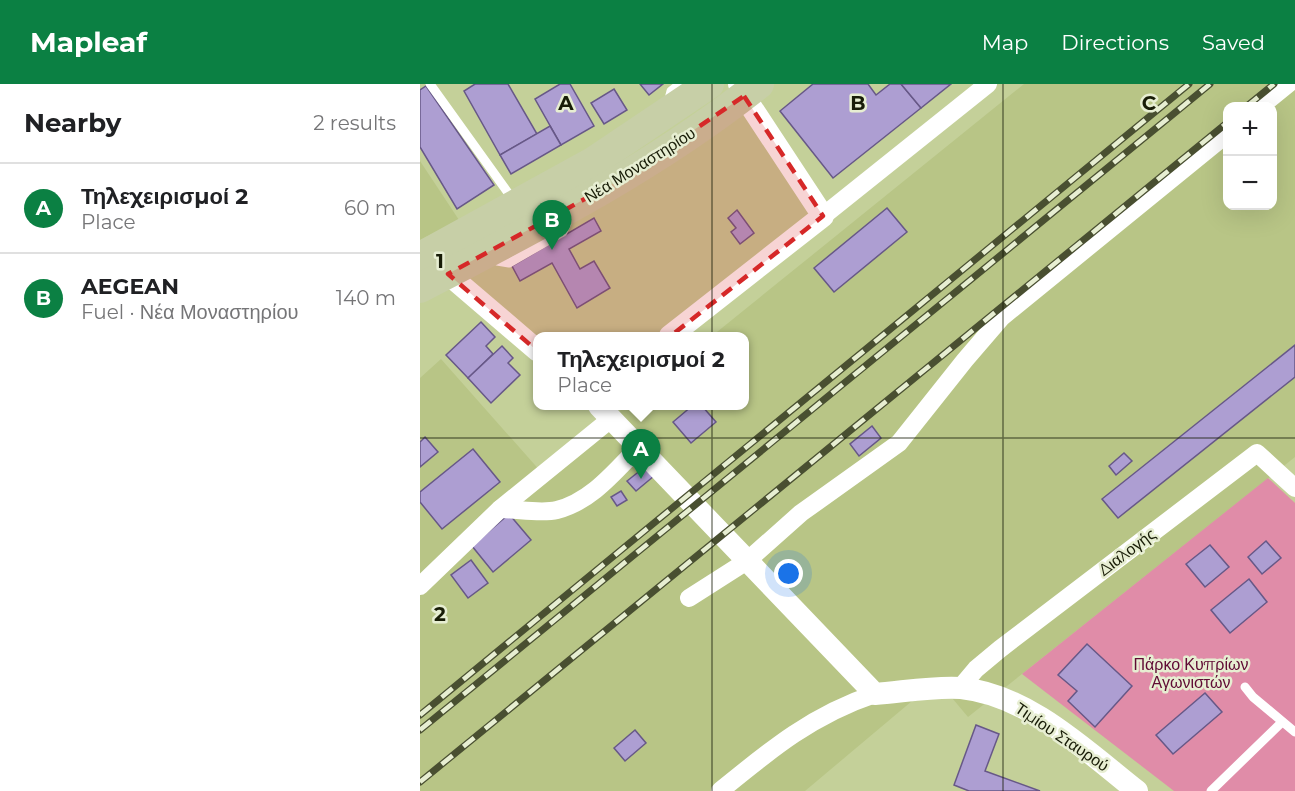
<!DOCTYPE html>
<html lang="en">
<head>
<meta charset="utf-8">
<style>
	body { margin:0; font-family:Montserrat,sans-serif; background:#f2f2f2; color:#202124 }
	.controls { position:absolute; right:18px; top:18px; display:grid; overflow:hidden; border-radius:12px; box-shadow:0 6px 24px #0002 }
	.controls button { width:54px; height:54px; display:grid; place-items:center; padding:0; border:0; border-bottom:2px solid #e0e0e0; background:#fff; color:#202124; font:30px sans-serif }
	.you { position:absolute; left:369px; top:490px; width:21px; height:21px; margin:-15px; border:4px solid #fff; border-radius:50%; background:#1a73e8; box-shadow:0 0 0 9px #1a73e833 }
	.badge { display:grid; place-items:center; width:39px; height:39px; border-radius:50%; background:#0b8043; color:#fff; font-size:20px; font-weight:700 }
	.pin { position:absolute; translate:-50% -50px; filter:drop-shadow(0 2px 3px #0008) }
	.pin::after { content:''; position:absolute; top:32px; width:21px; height:18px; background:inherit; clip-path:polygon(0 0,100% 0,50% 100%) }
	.popup { position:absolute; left:113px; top:248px; width:216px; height:78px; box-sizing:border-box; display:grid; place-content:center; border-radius:12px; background:#fff; filter:drop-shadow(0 2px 4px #0005); font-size:20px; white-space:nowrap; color:#757577 }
	.popup b { font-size:22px; color:#202124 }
	.popup::after { content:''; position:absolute; left:50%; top:100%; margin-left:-12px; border:12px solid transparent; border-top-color:#fff }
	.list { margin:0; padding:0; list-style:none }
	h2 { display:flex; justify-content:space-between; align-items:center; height:78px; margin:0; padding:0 24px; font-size:26px }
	h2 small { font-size:20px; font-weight:400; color:#757577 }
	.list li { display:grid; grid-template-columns:39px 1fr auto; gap:18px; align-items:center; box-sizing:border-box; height:90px; padding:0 24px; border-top:2px solid #e0e0e0 }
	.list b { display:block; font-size:22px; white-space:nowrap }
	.list p { margin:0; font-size:20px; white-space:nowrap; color:#757577 }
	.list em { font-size:20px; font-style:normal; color:#757577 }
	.map { position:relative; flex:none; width:875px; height:707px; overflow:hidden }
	header { display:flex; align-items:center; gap:36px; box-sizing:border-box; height:84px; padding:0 30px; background:#0b8043; color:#fff }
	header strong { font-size:28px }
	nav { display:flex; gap:33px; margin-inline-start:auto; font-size:21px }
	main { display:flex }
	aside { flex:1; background:#fff }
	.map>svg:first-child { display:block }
	.built { fill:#b8c586; fill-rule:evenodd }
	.green { fill:#e08ca8 }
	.building { fill:#ad9ed2; stroke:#675887; stroke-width:1.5 }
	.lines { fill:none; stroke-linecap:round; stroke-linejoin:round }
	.service { stroke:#fff; stroke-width:9 }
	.minor { stroke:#fff; stroke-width:18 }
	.tertiary { stroke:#fff; stroke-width:22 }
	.primary { stroke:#c7cfa7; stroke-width:30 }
	.rail-casing { stroke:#494f31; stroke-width:7 }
	.rail { stroke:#e7eed2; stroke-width:4.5; stroke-dasharray:14; stroke-linecap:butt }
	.marked { fill:#d62828; fill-opacity:0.2; stroke:#d62828; stroke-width:4.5; stroke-dasharray:12 8; stroke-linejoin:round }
	.grid { fill:none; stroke:#181c07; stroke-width:1.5; stroke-opacity:0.55 }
	.labels { text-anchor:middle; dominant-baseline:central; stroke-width:5; stroke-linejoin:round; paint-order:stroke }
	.street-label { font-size:16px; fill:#181c07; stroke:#e7eed2 }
	.park-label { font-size:16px; fill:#5f0a33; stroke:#e7eed2 }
	.grid-label { font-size:20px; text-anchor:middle; font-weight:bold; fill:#181c07; stroke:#e7eed2; stroke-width:5; stroke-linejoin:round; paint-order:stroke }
</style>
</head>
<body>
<header>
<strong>Mapleaf</strong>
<nav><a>Map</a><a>Directions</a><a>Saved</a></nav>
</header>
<main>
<aside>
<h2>Nearby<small>2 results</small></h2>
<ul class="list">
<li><span class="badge">A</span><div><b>Τηλεχειρισμοί 2</b><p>Place</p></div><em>60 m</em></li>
<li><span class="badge">B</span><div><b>AEGEAN</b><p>Fuel · Νέα Μοναστηρίου</p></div><em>140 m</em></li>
</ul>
</aside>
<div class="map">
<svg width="875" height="707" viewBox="0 0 875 707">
	<rect width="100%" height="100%" fill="#c4d099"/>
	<g class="built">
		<path d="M604 0H875V373L548 633 517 596 385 707H0V294L21 275 122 389 206 322H324V252H292ZM808 22H852V122H808Z"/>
		<path d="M0 77 39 136 0 156Z"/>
	</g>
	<path class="green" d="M848 394 875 419V707H754L602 590Z"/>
	<g class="building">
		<path d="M55 0H88L117 50 80 71 44 7Z"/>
		<path d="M140 0H150L174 42 141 61 115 15Z"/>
		<path d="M220 0H243L229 11Z"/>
		<path d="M393 0H448L456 11 470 0H481L501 24 413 94 360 27Z"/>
		<path d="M481 0H531L501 24Z"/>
		<path d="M6 2 74 101 37 125 0 63V6Z"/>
		<path d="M194 5 207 26 184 40 171 19Z"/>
		<path d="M130 42 141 61 91 90 80 71Z"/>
		<path d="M467 124 487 148 414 208 394 184Z"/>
		<path d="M317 126 334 149 320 160 311 148 316 144 308 134Z"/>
		<path d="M174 134 181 147 149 165 160 185 174 177 190 204 157 224 132 179 100 197 92 182Z"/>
		<path d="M61 238 75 253 66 262 73 270 48 294 26 271Z"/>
		<path d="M875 261V293L698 434 682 415Z"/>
		<path d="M82 262 93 274 88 279 100 291 71 319 48 294Z"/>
		<path d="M272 322H282L296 338 271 359 253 338Z"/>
		<path d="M452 342 461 354 439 372 430 360Z"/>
		<path d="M5 353 18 368 0 383V358Z"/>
		<path d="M53 365 80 398 22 445 0 418V408Z"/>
		<path d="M704 369 712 377 696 391 689 382Z"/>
		<path d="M226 382 234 392 216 407 207 397Z"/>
		<path d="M201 407 207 416 197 422 191 413Z"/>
		<path d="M89 430 111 456 73 488 52 462Z"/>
		<path d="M846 457 861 474 842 490 828 473Z"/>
		<path d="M790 461 809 483 785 503 766 480Z"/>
		<path d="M51 476 68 499 48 514 31 491Z"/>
		<path d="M829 495 847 518 810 549 791 526Z"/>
		<path d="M667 560 712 602 675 643 648 617 657 607 638 591Z"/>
		<path d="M785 609 802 628 753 670 736 651Z"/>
		<path d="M556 641 579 650 565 687 620 707H549L534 701Z"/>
		<path d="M215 646 226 659 205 677 194 664Z"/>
	</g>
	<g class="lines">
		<g class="service">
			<path d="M10 0 94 117"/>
			<path d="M249 15 251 7 260 0"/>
			<path d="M77 177 89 179 143 148 148 137"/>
			<path d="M825 603 833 613 875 648"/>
			<path d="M791 707 862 638"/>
		</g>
		<g class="minor">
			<path d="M841 22 868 0"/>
			<path d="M403 132 568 0"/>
			<path d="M80 425 192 334"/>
			<path d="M0 502 80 425C98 425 121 430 137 426 172 417 195 387 219 363"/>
			<path d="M269 514 327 477 381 429 479 359 545 276 582 233 808 49"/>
			<path d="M540 604 556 585 580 565 837 369 875 404"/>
			<path d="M300 707C350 666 392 631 455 610"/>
		</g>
		<g class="tertiary">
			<path d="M28 190 118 267"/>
			<path d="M250 252 403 132 324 12 319 0"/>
			<path d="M179 322 455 610C482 608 514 602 541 604 609 611 666 667 717 707"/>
		</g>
		<g class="primary">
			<path d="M0 173 173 78 289 0"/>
			<path d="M0 204C117 143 235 83 339 0"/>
		</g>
		<g class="rail-casing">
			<g id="rail">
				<path d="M827 22 854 0"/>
				<path d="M0 631 769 0"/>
				<path d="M0 646 790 0"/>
				<path d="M0 698 808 38"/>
			</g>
		</g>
		<use href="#rail" class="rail"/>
	</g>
	<path class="marked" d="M324 12 403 132 172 314 28 190 203 94Z"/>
	<path class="grid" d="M292 0V707M583 0V707M0 354H875"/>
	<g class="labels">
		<g class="street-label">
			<text transform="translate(220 81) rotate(-32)">Νέα Μοναστηρίου</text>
			<text transform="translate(707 468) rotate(-37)">Διαλογής</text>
			<text transform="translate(642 653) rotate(34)">Τιμίου Σταυρού</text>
		</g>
		<g class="park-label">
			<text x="771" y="580">Πάρκο Κυπρίων<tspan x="771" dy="18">Αγωνιστών</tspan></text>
		</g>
	</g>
	<g class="grid-label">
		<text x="146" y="26">A</text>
		<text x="438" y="26">B</text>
		<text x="729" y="26">C</text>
		<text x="20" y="184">1</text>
		<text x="20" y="537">2</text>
	</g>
</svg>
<div class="controls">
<button>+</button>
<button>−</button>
</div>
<div class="you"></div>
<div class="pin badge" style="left:221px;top:395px">A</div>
<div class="popup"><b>Τηλεχειρισμοί 2</b>Place</div>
<div class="pin badge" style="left:132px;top:166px">B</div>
</div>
</main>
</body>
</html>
